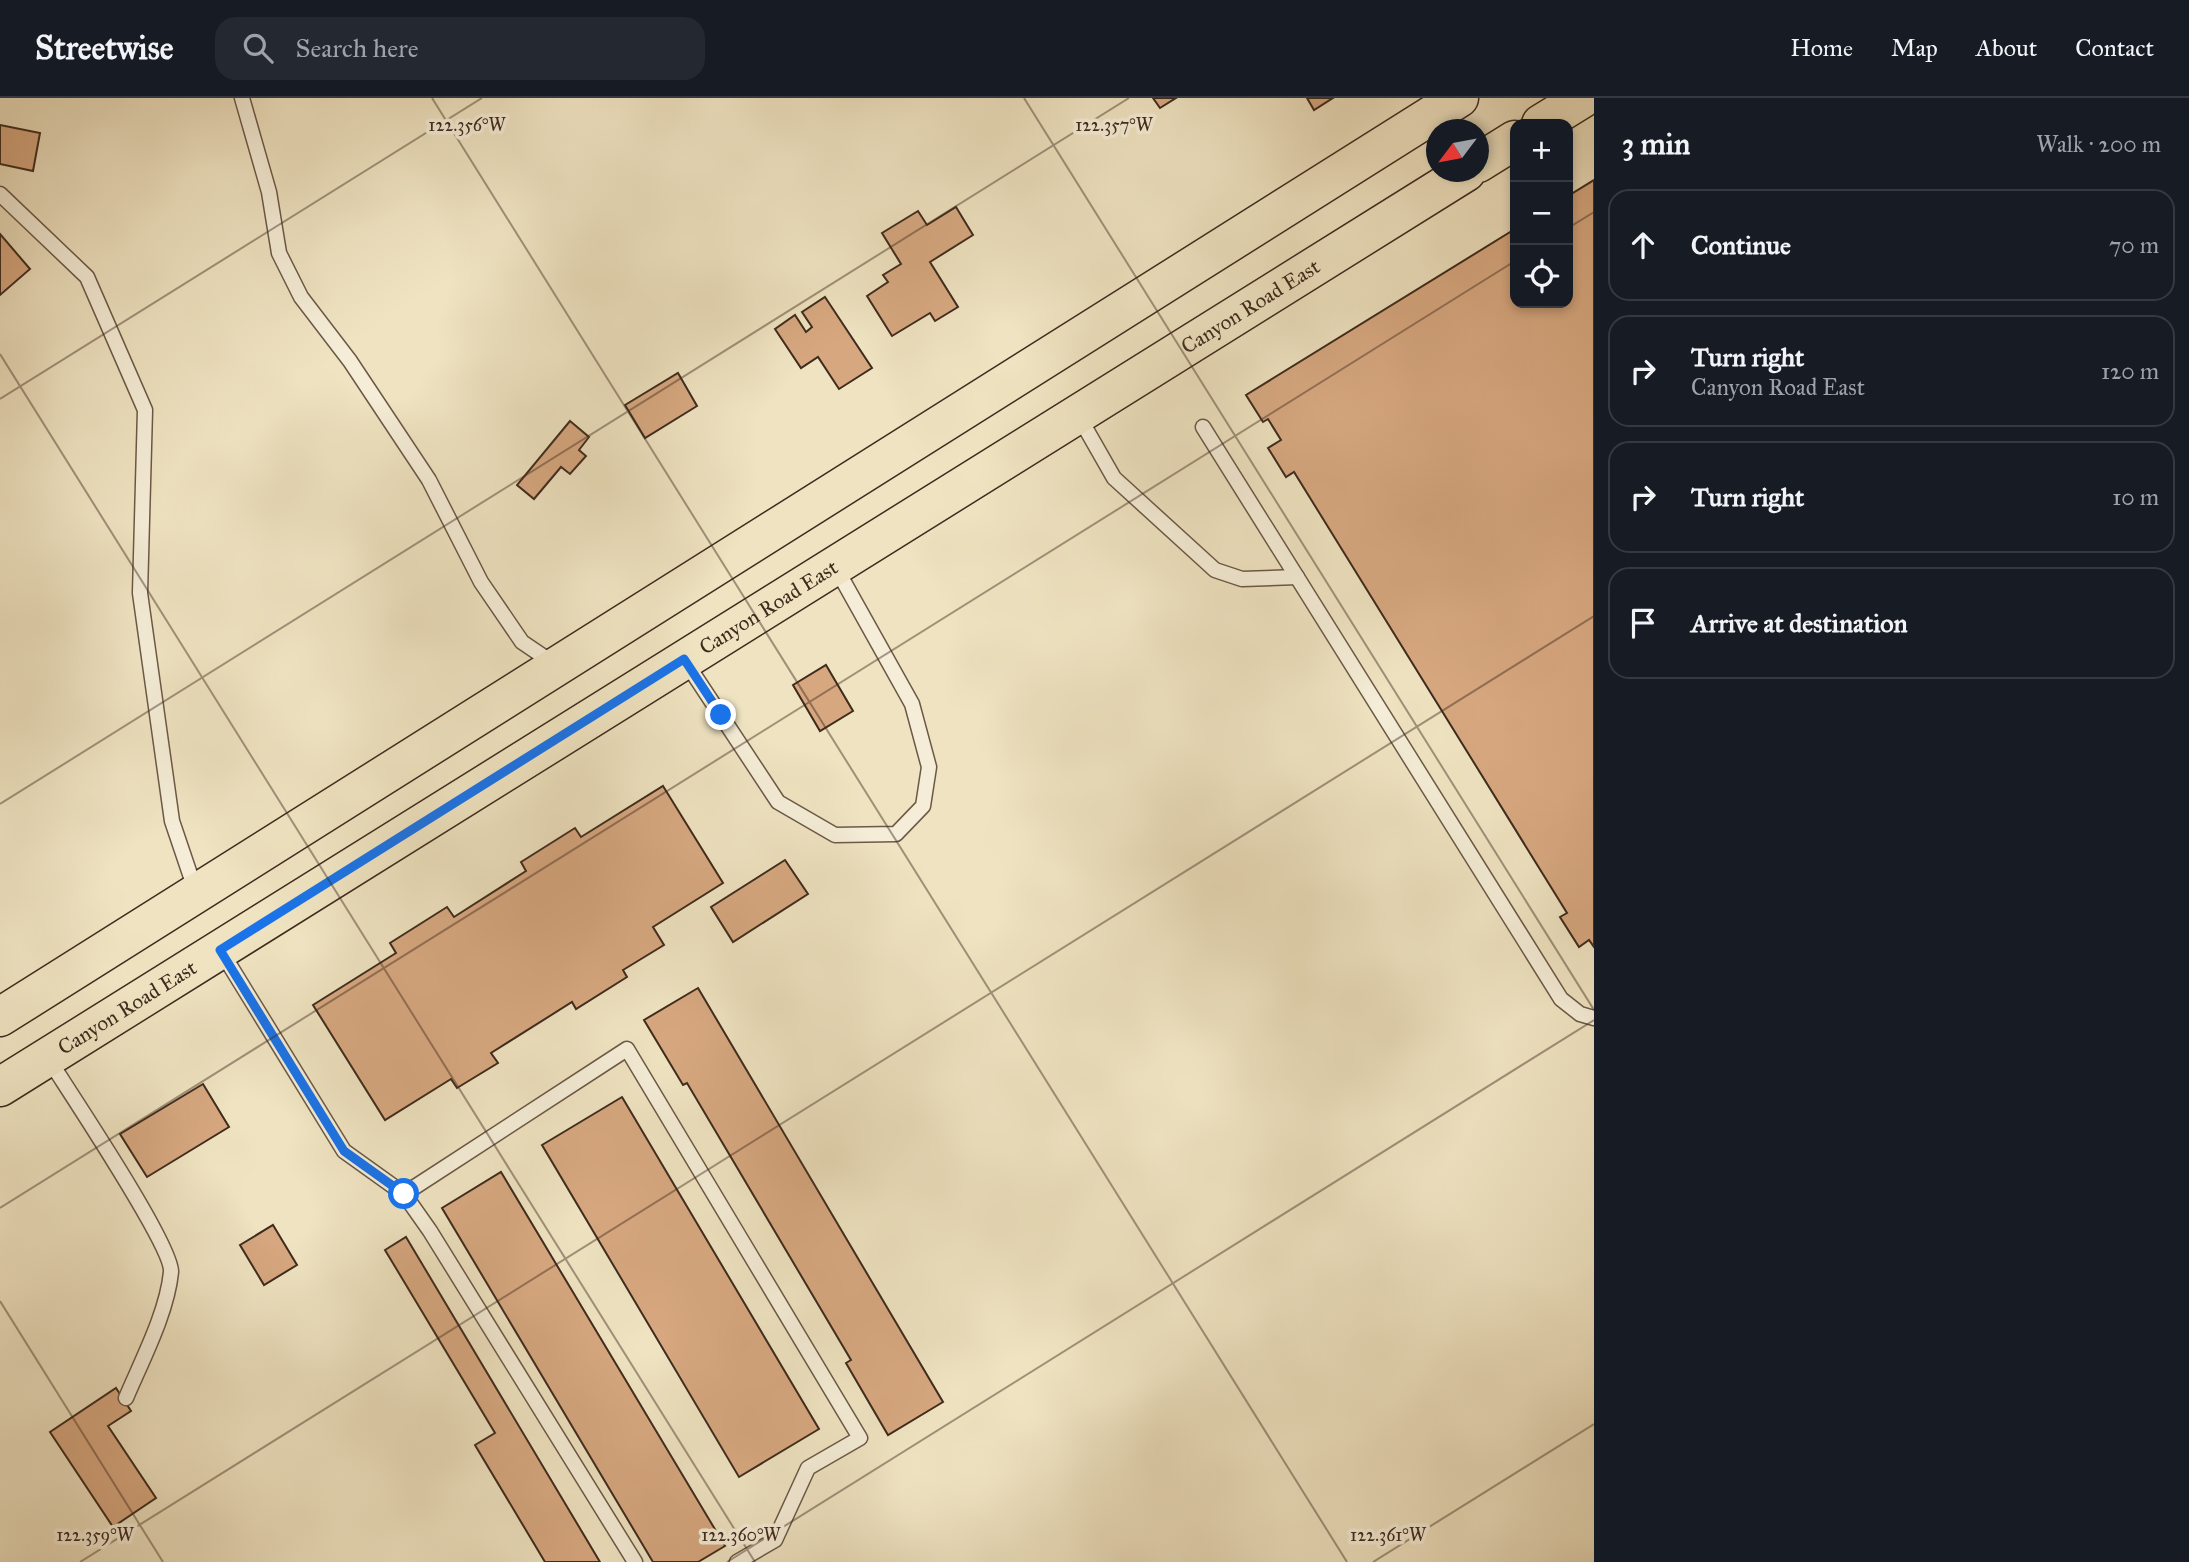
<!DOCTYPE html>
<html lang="en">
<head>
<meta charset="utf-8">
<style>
	body { margin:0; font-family:"IM FELL Great Primer",serif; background:#242831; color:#f1f3f6 }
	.controls { position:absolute; right:21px; top:21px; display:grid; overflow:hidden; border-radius:14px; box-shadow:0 4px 10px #0003 }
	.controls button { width:63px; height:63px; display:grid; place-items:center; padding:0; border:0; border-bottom:2px solid #363941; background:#171b24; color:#f1f3f6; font:35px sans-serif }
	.compass { position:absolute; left:1426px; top:21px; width:63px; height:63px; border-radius:50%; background:#171b24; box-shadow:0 4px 10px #0003; rotate:238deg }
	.stop { position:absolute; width:21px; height:21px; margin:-16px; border:5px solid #1a73e8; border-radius:50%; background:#fff }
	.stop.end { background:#1a73e8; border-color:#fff; box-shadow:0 2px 7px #0008 }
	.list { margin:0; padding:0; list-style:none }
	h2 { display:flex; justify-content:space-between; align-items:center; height:91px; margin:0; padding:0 28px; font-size:30px }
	h2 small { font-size:23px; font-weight:400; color:#9ea1a6 }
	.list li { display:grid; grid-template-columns:46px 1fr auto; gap:21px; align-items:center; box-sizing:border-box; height:112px; margin:0 14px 14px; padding:0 14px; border:2px solid #363941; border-radius:21px }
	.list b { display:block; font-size:26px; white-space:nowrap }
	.list p { margin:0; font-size:23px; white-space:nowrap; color:#9ea1a6 }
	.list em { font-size:23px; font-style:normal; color:#9ea1a6 }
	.icon { flex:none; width:38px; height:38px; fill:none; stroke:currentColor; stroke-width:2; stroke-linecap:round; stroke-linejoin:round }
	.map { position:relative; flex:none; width:1594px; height:1464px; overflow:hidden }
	header { display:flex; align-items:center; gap:42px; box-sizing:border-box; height:98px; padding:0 35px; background:#171b24; border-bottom:2px solid #363941 }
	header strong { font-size:33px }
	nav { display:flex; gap:38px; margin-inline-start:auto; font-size:24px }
	.search { width:490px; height:63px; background:#242831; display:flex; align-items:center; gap:18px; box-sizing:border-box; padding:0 24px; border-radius:21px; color:#9ea1a6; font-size:26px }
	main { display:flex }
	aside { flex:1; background:#171b24 }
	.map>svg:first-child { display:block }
	.building { fill:#d7a880; stroke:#3f2b1e; stroke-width:2 }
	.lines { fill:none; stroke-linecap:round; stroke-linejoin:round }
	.service-casing { stroke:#6b5947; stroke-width:17 }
	.primary-casing { stroke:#3f2b1e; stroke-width:41 }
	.service { stroke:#f5edd7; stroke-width:14 }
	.primary { stroke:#efe3c1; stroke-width:38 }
	.route { stroke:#1a73e8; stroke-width:9 }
	.ticks { fill:none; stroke:#3f2b1e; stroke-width:2; stroke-opacity:0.45 }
	.labels { text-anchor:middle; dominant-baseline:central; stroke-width:7; stroke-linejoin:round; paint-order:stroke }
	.street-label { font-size:21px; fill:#3f2b1e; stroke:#f5edd7 }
	.ticks-label { font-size:18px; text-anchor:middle; fill:#3f2b1e; stroke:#f5edd7; stroke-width:7; stroke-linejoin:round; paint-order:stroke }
</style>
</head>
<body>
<header>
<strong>Streetwise</strong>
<div class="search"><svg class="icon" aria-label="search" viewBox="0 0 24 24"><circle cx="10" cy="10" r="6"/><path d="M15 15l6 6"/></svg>Search here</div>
<nav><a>Home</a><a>Map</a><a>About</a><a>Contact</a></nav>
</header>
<main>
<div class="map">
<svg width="1594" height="1464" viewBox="0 0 1594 1464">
	<rect width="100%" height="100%" fill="#efe3c1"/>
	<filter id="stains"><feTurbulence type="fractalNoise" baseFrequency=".00286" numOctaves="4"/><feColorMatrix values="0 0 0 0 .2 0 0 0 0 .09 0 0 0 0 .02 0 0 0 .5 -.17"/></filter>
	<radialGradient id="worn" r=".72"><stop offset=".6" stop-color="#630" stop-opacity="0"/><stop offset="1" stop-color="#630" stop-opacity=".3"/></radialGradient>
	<g class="building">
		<path d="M1153 0H1176L1160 10Z"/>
		<path d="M1307 0H1333L1314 12Z"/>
		<path d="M0 27 40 35 33 73 0 66Z"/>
		<path d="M1594 82V849L1589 842 1579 849 1560 819 1567 815 1294 374 1286 379 1268 350 1281 342 1268 321 1263 324 1246 297 1515 131V205H1568V98Z"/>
		<path d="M956 109 973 137 930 164 958 209 935 223 930 215 892 238 867 198 888 184 883 177 901 166 882 135 918 113 927 127Z"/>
		<path d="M0 136 30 171 0 197Z"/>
		<path d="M825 199 872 270 839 291 818 259 801 270 775 231 795 217 806 234 812 229 802 214Z"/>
		<path d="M678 275 697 308 645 340 625 307Z"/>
		<path d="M570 323 589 339 579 352 586 358 570 376 561 369 534 401 517 387Z"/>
		<path d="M826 567 853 613 820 633 793 587Z"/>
		<path d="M663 688 723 785 653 829 664 847 623 872 627 879 576 911 572 904 491 955 498 965 457 990 451 981 385 1022 313 907 396 855 390 845 447 809 454 819 526 773 521 764 575 730 581 739Z"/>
		<path d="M785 762 808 796 733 844 711 809Z"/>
		<path d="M698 890 943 1304 888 1337 846 1265 851 1262 687 985 683 987 644 922Z"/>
		<path d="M203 986 229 1029 147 1079 120 1036Z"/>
		<path d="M622 999 819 1331 739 1379 542 1047Z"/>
		<path d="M501 1074 725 1448 698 1464H653L442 1110Z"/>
		<path d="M273 1127 297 1167 264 1187 240 1147Z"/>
		<path d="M406 1139 600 1464H545L475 1347 495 1335 385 1152Z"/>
		<path d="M116 1290 131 1313 108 1328 156 1400 113 1429 50 1334Z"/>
	</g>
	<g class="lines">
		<g class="service-casing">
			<g id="service">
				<path d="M242 0 269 94 279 155 301 199 350 263 429 382 481 484 522 544 556 567"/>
				<path d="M0 96 87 179 145 312 140 495 172 723 196 794"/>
				<path d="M1078 317 1114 380 1215 472 1242 481 1297 479"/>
				<path d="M1203 329 1561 901 1580 916 1594 920"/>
				<path d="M685 563 778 704 835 737 896 736 923 708 929 669 912 606 836 470"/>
				<path d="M221 853 344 1053 404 1096 430 1133 635 1464"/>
				<path d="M48 960C68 992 173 1148 171 1174 167 1215 142 1262 126 1300"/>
				<path d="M404 1096 627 951 860 1340 808 1370 775 1442 737 1464"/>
			</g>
		</g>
		<g class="primary-casing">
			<g id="primary">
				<path d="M1541 26 1583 0"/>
				<path d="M1478 65 1515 42"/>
				<path d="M0 919 1459 0"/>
				<path id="s1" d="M0 989 1466 74"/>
			</g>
		</g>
		<use href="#service" class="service"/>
		<use href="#primary" class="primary"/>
	</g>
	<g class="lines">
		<path class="route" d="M404 1096 344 1053 220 852 684 561 721 617"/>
	</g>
	<path class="ticks" d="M432 0 1347 1464M1024 0 1594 912M1568 130 1594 114M0 256 755 1464M0 301 482 0M0 706 1129 0M0 1110 1515 163M0 1203 163 1464M80 1464 1594 518M727 1464 1594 922M1373 1464 1594 1326"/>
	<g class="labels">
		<g class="street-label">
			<text stroke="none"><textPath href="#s1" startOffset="1474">Canyon Road East</textPath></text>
			<text stroke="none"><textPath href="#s1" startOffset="906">Canyon Road East</textPath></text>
			<text stroke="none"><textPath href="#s1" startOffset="150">Canyon Road East</textPath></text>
		</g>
	</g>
	<g class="ticks-label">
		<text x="1114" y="33">122.357°W</text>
		<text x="467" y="33">122.356°W</text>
		<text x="95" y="1443">122.359°W</text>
		<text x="741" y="1443">122.360°W</text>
		<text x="1388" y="1443">122.361°W</text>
	</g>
	<rect width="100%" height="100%" filter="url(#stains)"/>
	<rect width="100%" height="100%" fill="url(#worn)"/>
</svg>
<div class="controls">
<button>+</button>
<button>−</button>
<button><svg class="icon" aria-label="locate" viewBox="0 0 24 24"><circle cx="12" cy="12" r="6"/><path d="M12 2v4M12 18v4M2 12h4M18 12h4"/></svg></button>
</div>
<svg class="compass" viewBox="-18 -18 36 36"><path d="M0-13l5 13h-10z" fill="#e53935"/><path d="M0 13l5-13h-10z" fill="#9ea1a6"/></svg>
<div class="stop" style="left:404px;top:1096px"></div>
<div class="stop end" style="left:721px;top:617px"></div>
</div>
<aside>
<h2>3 min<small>Walk · 200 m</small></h2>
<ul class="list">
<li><svg class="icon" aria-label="ahead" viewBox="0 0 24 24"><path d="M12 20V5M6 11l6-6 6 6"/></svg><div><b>Continue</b></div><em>70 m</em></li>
<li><svg class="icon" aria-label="right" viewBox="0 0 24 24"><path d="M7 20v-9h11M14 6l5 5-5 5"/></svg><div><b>Turn right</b><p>Canyon Road East</p></div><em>120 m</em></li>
<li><svg class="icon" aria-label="right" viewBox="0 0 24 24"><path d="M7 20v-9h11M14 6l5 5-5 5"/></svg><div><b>Turn right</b></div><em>10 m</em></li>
<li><svg class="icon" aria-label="arrive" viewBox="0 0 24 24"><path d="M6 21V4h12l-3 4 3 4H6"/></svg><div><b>Arrive at destination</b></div></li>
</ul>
</aside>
</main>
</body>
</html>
